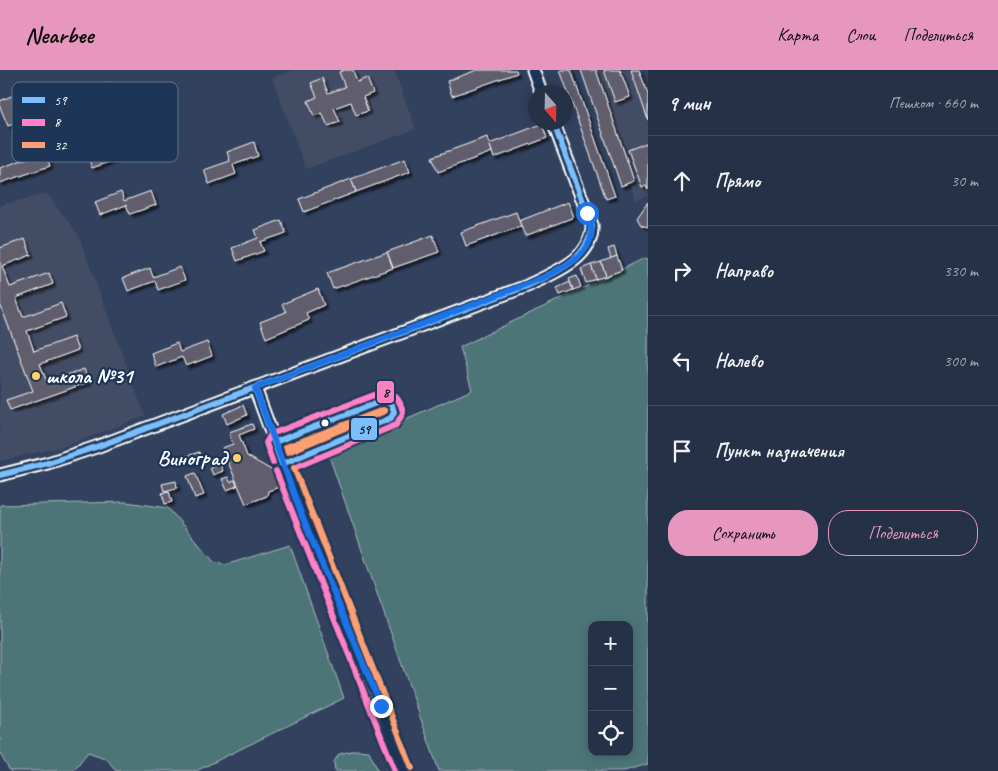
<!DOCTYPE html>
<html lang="ru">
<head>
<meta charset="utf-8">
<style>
	body { margin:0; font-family:Caveat,sans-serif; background:#313d51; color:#f1f3f6 }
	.controls { position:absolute; right:15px; bottom:15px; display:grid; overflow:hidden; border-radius:10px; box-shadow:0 2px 12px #0003 }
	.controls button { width:45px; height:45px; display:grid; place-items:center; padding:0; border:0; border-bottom:1px solid #424c5f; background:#253146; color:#f1f3f6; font:25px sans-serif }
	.compass { position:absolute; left:528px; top:15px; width:45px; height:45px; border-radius:50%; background:#253146; box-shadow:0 2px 12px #0003; rotate:160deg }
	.stop { position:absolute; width:15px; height:15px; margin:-11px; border:4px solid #1a73e8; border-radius:50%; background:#fff }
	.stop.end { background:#1a73e8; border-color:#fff; box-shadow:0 1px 5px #0008 }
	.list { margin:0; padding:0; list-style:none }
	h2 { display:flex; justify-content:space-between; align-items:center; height:65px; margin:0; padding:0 20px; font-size:21px }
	h2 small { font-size:16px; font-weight:400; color:#a3a9b3 }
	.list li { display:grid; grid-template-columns:32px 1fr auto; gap:15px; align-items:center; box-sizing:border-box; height:90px; padding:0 20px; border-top:1px solid #424c5f }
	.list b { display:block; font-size:19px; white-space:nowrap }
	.list em { font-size:16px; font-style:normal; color:#a3a9b3 }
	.actions { display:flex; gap:10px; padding:15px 20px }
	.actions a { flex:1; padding:11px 0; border:1px solid #e797bd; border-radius:20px; text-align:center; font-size:18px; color:#e797bd }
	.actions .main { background:#e797bd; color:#111 }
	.icon { flex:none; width:28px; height:28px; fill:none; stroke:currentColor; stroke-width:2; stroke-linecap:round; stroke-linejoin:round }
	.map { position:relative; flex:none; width:648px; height:701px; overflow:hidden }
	header { display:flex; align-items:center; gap:30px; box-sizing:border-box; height:70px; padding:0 25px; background:#e797bd; color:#111 }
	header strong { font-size:24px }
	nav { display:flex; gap:28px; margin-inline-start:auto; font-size:18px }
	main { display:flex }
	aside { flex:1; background:#253146 }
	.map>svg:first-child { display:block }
	.built { fill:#434d65 }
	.green { fill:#4e7478; stroke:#a6babc; fill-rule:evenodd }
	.building { fill:#615d6d; stroke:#fff; filter:url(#shadow) }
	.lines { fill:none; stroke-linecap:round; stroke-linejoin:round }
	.tertiary-casing { stroke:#fff; stroke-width:15 }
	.tertiary { stroke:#1d3557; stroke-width:11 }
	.bus-1-casing { stroke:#1d3557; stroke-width:10 }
	.bus-2-casing { stroke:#1d3557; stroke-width:10 }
	.bus-3-casing { stroke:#1d3557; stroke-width:10 }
	.bus-1 { stroke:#7abffc; stroke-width:6 }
	.bus-2 { stroke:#ff80c5; stroke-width:6 }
	.bus-3 { stroke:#fd9f72; stroke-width:6 }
	.route { stroke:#1a73e8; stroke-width:6 }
	.poi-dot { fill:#ffd166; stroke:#1d3557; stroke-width:2 }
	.bus-dot { fill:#fff; stroke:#1d3557; stroke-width:2 }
	.labels { text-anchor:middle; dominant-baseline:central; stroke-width:4.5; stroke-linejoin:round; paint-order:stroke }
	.poi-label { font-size:21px; font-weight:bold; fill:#fff; stroke:#1d3557; text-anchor:start }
	.key { fill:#1d3557; stroke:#617289; stroke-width:1 }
	.key-label { font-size:14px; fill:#fff }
	.line-badge { stroke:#1d3557; stroke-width:2 }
	.pale-badge-label { font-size:14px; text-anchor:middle; font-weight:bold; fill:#111 }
</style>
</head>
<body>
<header>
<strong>Nearbee</strong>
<nav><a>Карта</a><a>Слои</a><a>Поделиться</a></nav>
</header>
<main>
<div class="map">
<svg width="648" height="701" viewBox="0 0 648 701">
	<defs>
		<filter id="shadow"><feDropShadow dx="3" dy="3" stdDeviation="1" flood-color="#0009"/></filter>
	</defs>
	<rect width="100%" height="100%" fill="#31415e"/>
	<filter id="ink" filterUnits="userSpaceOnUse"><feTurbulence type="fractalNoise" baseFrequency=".02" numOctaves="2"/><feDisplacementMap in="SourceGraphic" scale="10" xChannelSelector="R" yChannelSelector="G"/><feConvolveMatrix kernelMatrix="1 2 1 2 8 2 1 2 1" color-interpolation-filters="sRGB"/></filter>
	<g filter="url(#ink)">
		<g class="built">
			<path d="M293 0H394L416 59 306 99 272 8Z"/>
			<path d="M589 0H638L648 29V126L636 130Z"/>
			<path d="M47 124 78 164 145 346 65 376 0 391V135Z"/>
		</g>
		<g class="green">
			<path d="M110 12 119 36 75 51 67 27Z"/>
			<path d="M645 188 648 189V694L624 701H439L328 383 472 320 460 277ZM592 555H629V682H592Z"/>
			<path d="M126 432 168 438 214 492 225 495 290 475 344 628 196 701H116L107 689 88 682 73 701H10L0 684V435Z"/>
			<path d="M356 680 369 681 378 701H335L334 692 339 684Z"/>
		</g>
		<g class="building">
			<path d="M344 0H353L357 12 367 8 373 23 363 27 368 41 356 45 351 32 334 38 340 52 328 56 322 43 314 46 308 31 317 27 311 13 322 8 328 23 345 17 339 2Z"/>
			<path d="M477 0H516L517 3 452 26 447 11Z"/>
			<path d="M560 0H571L615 126 606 129Z"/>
			<path d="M581 0H596L634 111 621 116Z"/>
			<path d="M604 0H620L630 27 615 32Z"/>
			<path d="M631 0H639L648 24V50Z"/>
			<path d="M21 22 31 47 8 56 0 37V31Z"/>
			<path d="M108 54 120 88 92 98 80 64Z"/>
			<path d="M542 54 547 68 494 88 489 74Z"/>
			<path d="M487 67 492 82 438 102 432 87Z"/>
			<path d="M254 72 258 86 233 95 236 104 209 114 204 100 230 91 227 82Z"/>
			<path d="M646 73 648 78V120L646 116 642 117 628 80Z"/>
			<path d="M45 82 50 96 0 113V98Z"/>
			<path d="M405 89 410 102 356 122 351 109Z"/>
			<path d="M351 109 356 122 304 142 299 129Z"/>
			<path d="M151 121 156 135 130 144 126 135 100 145 95 132 121 122 124 131Z"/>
			<path d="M568 132 574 147 525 166 519 151Z"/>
			<path d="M648 132V157L641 155 637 148Z"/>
			<path d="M516 142 521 156 466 176 461 162Z"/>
			<path d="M281 150 286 163 260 172 264 181 237 191 232 178 258 168 255 160Z"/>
			<path d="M433 165 439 182 393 198 387 182Z"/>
			<path d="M25 169 31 185 2 196 10 217 49 203 53 214 16 228 23 247 61 233 66 247 27 261 34 281 73 267 78 280 40 294 47 312 84 299 89 312 10 340 6 330 33 321 0 234V178Z"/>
			<path d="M614 177 617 186 611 189 608 179Z"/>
			<path d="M387 182 393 198 333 219 327 203Z"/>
			<path d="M617 186 622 200 606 206 601 192Z"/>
			<path d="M601 192 606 206 596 209 591 195Z"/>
			<path d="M591 195 596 209 586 213 581 199Z"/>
			<path d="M180 197 185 210 158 220 155 211 128 221 123 208 150 198 153 207Z"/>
			<path d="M577 206 581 217 573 220 569 209Z"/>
			<path d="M570 212 573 220 560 225 557 218Z"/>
			<path d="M318 219 324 235 306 243 309 250 266 268 260 252 286 242 282 234Z"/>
			<path d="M207 272 212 286 186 296 182 287 156 297 151 283 177 273 180 282Z"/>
			<path d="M243 335 247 345 227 354 223 344Z"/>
			<path d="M252 354 254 359 239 365 247 386 278 404 282 416 268 421 267 426 246 434 222 378 233 374 229 362Z"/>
			<path d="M199 382 201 388 189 392 187 386Z"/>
			<path d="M220 394 223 401 213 405 210 398Z"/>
			<path d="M195 403 204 425 195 428 187 406Z"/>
			<path d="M228 407 230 412 235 410 237 416 227 420 222 409Z"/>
			<path d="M176 411 177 418 164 421 162 414Z"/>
			<path d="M169 421 172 432 165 434 162 423Z"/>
		</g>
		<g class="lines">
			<g class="tertiary-casing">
				<g id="tertiary">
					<path d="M533 0 541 22"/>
					<path d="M255 318 302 446 381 636 404 701"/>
					<path d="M0 405 48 393 96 377 527 216C553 203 594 189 592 155L553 52"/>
				</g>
			</g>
			<use href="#tertiary" class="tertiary"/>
			<g class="bus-1-casing">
				<g id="bus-1">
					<path d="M255 318 282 394 391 348 394 342 392 335 384 330 275 372"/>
					<path d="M0 405 48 393 96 377 527 216C556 202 589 190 592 155L553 52"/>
				</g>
			</g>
			<g class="bus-2-casing">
				<g id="bus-2">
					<path d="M273 393 266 373 271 364 382 322C395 322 401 331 403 343L396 355 294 398"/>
					<path d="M276 401 395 701"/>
				</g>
			</g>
			<g class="bus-3-casing">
				<g id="bus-3">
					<path d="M383 340 385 341 288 382 286 377Z"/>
					<path d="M294 398 412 698"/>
				</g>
			</g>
			<use href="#bus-1" class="bus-1"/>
			<use href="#bus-2" class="bus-2"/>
			<use href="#bus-3" class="bus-3"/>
		</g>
	</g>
	<g class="lines" filter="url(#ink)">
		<path class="route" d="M381 636 302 446 255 318 545 207C572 192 603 180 587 143"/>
	</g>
	<g class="poi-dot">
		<circle cx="36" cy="306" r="5"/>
		<circle cx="237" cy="388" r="5"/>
	</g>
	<circle class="bus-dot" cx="325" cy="353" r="4.5"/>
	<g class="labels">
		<g class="poi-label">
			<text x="46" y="306">школа №31</text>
			<text x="227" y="388" text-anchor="end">Виноград</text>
		</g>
	</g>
	<rect x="12" y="12" width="166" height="80" rx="8" class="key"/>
	<rect x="22" y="27" width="23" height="6" fill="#7abffc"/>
	<rect x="22" y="49" width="23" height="7" fill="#ff80c5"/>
	<rect x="22" y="72" width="23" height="6" fill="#fd9f72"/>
	<g class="key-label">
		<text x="54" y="35">59</text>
		<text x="54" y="57">8</text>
		<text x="54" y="80">32</text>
	</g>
	<g class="line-badge">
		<rect x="376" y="310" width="19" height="24" rx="5" fill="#ff80c5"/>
		<rect x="350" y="347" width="28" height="24" rx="5" fill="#7abffc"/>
	</g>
	<g class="pale-badge-label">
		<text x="386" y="327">8</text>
		<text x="364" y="364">59</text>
	</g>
</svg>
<div class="controls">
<button>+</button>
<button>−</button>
<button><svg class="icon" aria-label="locate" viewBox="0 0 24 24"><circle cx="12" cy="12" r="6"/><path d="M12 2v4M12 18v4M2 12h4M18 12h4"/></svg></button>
</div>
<svg class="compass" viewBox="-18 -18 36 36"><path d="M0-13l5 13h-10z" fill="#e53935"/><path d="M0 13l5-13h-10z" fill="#a3a9b3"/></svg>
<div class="stop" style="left:587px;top:143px"></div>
<div class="stop end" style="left:381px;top:636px"></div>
</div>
<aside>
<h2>9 мин<small>Пешком · 660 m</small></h2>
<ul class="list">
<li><svg class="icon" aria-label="ahead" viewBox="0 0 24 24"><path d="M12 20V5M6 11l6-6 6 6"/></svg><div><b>Прямо</b></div><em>30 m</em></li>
<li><svg class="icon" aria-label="right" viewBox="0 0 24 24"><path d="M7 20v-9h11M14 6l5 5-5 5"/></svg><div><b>Направо</b></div><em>330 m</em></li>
<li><svg class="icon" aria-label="left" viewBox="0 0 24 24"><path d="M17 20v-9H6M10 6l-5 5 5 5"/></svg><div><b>Налево</b></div><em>300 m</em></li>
<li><svg class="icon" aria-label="arrive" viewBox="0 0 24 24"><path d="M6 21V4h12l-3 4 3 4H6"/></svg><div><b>Пункт назначения</b></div></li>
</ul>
<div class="actions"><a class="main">Сохранить</a><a>Поделиться</a></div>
</aside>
</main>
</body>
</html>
